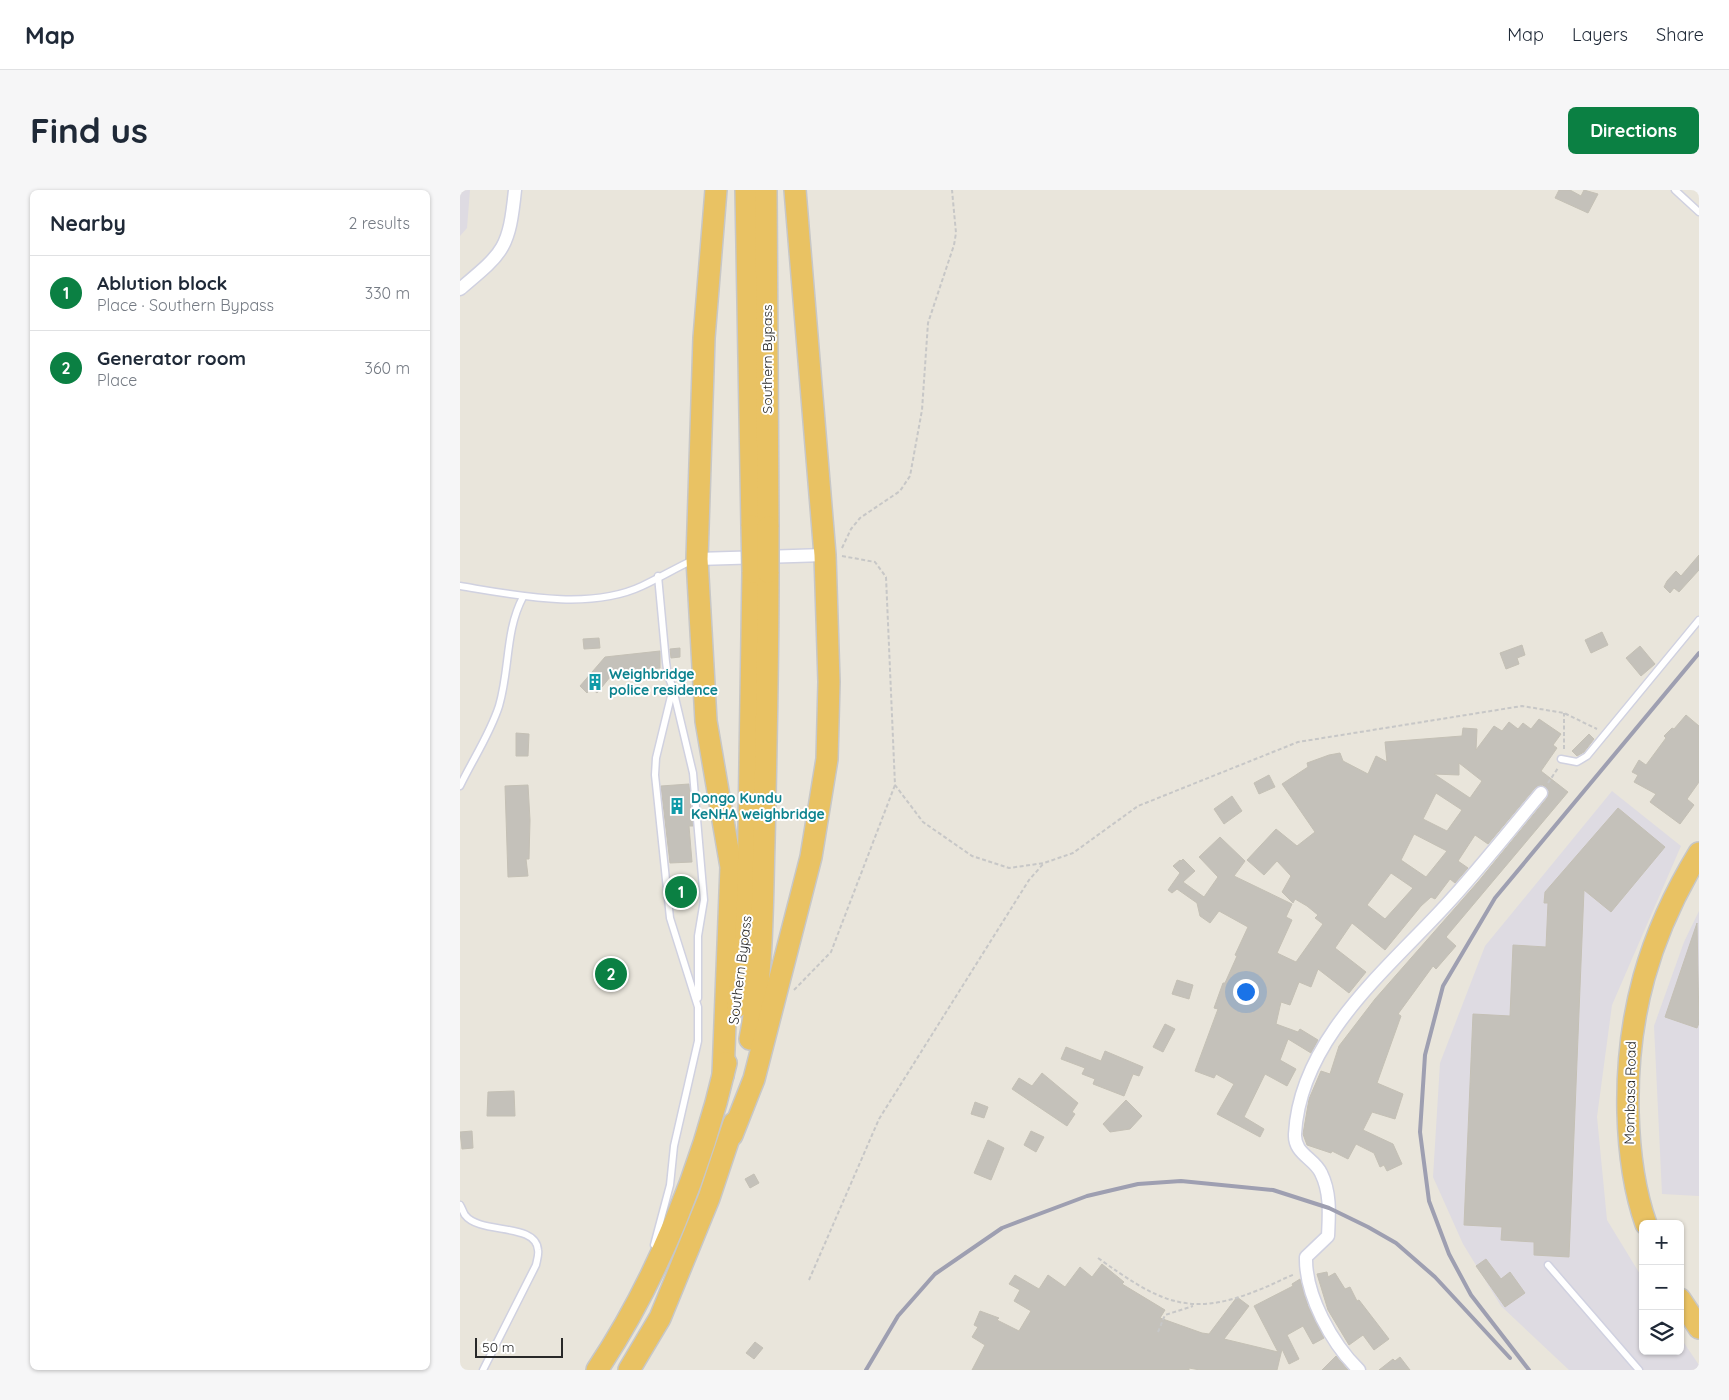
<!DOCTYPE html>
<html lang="en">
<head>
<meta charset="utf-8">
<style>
	body { margin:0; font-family:Quicksand,sans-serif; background:#f6f6f7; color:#1f2937 }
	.controls { position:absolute; right:15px; bottom:15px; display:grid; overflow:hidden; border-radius:8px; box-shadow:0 1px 4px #0004 }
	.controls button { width:45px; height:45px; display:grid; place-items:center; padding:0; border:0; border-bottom:1px solid #e0e1e3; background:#fff; color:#1f2937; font:25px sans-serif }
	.scale { position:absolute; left:15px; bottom:12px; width:88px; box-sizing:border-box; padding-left:5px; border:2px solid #282828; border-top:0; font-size:14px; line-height:18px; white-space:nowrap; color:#282828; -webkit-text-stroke:4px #fff; paint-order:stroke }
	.you { position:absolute; left:785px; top:801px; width:18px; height:18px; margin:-12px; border:4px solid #fff; border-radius:50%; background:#1a73e8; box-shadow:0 0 0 8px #1a73e833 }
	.badge { display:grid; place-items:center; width:32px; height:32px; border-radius:50%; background:#0b8043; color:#fff; font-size:16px; font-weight:700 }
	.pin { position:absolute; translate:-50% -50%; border:2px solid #fff; box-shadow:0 1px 5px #0006 }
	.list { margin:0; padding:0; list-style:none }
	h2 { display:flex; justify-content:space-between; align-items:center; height:65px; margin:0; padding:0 20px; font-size:21px }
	h2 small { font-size:16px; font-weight:400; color:#747a83 }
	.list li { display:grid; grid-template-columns:32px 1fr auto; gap:15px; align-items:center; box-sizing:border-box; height:75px; padding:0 20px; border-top:1px solid #e0e1e3 }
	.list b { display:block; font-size:19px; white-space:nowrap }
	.list p { margin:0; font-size:16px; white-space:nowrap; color:#747a83 }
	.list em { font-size:16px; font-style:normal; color:#747a83 }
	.icon { flex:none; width:28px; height:28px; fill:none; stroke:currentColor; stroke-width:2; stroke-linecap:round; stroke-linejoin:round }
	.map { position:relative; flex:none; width:1239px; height:1180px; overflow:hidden; border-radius:8px }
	header { display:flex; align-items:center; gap:30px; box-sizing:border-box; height:70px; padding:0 25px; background:#fff; border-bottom:1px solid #e0e1e3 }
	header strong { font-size:24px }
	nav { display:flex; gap:28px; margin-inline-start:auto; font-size:18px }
	.intro { display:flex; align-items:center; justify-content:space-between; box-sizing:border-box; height:120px; padding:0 30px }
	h1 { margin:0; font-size:35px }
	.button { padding:12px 22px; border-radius:8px; background:#0b8043; color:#fff; font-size:18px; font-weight:700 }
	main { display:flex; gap:30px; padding:0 30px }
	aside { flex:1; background:#fff; border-radius:8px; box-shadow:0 1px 4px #0004 }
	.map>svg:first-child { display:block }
	.industrial { fill:#dedbe2 }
	.building { fill:#c4c1ba; stroke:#c4c0b5; fill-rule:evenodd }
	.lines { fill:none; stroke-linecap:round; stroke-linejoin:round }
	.service-casing { stroke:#d0d1e0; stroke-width:9 }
	.minor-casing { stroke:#d0d1e0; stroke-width:15 }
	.trunk-casing { stroke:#c7c7c7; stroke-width:24 }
	.path { stroke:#c7c7c7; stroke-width:2; stroke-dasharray:4 2.5; stroke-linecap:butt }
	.service { stroke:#fff; stroke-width:6 }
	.minor { stroke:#fff; stroke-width:12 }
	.trunk { stroke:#e9c263; stroke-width:21 }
	.rail { stroke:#9e9fb1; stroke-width:4 }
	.trunk-bridge-casing { stroke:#c7c7c7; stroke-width:24; stroke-linecap:butt }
	.trunk-bridge { stroke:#e9c263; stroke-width:21 }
	.labels { text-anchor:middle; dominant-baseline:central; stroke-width:4; stroke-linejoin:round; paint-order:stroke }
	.street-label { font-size:14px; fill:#282828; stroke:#fff }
	.culture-label { font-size:14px; font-weight:bold; fill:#0d838f; stroke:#fff; text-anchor:start }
</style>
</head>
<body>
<header>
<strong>Map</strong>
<nav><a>Map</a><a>Layers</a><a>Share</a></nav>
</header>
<div class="intro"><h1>Find us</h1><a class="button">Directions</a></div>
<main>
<aside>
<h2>Nearby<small>2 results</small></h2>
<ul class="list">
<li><span class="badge">1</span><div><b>Ablution block</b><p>Place · Southern Bypass</p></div><em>330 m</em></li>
<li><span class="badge">2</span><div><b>Generator room</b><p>Place</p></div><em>360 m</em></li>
</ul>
</aside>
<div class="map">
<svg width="1239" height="1180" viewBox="0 0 1239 1180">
	<rect width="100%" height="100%" fill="#e9e5db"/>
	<g class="industrial">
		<path d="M0 0H10L7 38 0 46Z"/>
		<path d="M1152 601 1221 656 1152 815 1137 927 1147 1030 1183 1089V1161H1220V1147L1239 1175V1180H1109L1041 1116 1003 1054 973 987 980 873 1025 756Z"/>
		<path d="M1239 721V1006L1202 1004 1194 836 1224 752Z"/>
	</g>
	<g class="building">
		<path d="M1099 0H1110L1121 6 1124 0 1138 4 1128 23 1095 8Z"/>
		<path d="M1239 365V380L1219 402 1214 398 1210 403 1204 397 1207 391 1216 381 1221 386Z"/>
		<path d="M1142 442 1148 455 1131 463 1125 450Z"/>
		<path d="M139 448 140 458 124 459 123 449Z"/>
		<path d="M1062 455 1065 465 1057 468 1059 474 1046 479 1040 463Z"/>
		<path d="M1180 456 1195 474 1181 486 1166 468Z"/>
		<path d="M220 458V467L211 468 210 459Z"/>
		<path d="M200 461V478L155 481 137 503 131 498 127 503 120 496 145 467Z"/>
		<path d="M1226 525 1239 536V592L1227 609 1234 615 1220 634 1190 612 1196 604 1174 592 1178 585 1172 582 1179 570 1186 575 1206 548 1204 546 1212 538 1214 539Z"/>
		<path d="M1079 529 1101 544 1093 555 1097 558 1081 581 1108 602 986 747 996 756 976 779 973 776 938 824 941 826 917 893 943 904 935 929 912 922 903 940 933 954 942 974 927 981 924 975 920 977 914 963 896 954 888 969 872 961 871 963 847 955 843 944 849 909 861 881 870 884 879 856 915 809 1018 692 1087 608 1089 601 1083 595 1075 598 1028 654 1015 645 998 671 1008 678 995 693 990 689 975 709 971 707 961 716 925 760 892 733 875 758 906 782 889 803 858 779 851 797 839 792 830 815 821 812 816 834 838 842 840 839 858 850 851 863 828 849 820 870 836 879 827 896 805 884 784 927 804 939 800 947 757 924 774 894 756 884 754 888 735 881 758 819 754 818 763 793H765L777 766 775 765 788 737 759 721 750 733 740 726 737 713 717 699 712 703 708 700 720 683 713 676 720 670 721 671 723 669 735 681 723 692 744 707 758 687 739 667 760 647 785 671 774 686 832 714 826 727 832 730 817 763 836 772 863 734 855 728 858 725 847 716 835 709 833 713 822 702 831 686 817 671 804 685 787 670 816 639 837 656 855 642 822 594 848 577 847 573 869 565 880 563 883 571 908 584 916 566 927 572 925 552 1002 546 1003 538 1017 539 1016 560 1034 536 1042 541 1049 532 1058 539 1063 533 1071 539ZM999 573 1022 591 1010 608 974 584 999 585ZM976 603 1002 620 987 641 963 629ZM954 644 987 661 966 687 941 670ZM931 683 953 698 925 729 907 715Z"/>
		<path d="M56 543 69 544 68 566H56Z"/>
		<path d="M1129 544 1134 549 1124 562 1117 566 1112 561Z"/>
		<path d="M809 585 815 597 799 604 794 593Z"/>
		<path d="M229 594 233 636H229L232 672 210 673 201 596Z"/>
		<path d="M68 595 70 630 69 669H66L68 686 48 687 45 596Z"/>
		<path d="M772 606 782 621 764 634 754 619Z"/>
		<path d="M1158 618 1205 657 1151 722 1124 700 1109 1067 1074 1065V1052L1041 1050 1042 1037 1004 1035 1013 824 1050 826 1053 755 1086 757 1088 713H1084L1085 702Z"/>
		<path d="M227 695 228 707 215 708 213 696Z"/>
		<path d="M1237 733 1239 833 1237 838 1205 827Z"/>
		<path d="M717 790 733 795 729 809 712 804Z"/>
		<path d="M705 834 715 839 703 862 693 857Z"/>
		<path d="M606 857 641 871 645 861 683 877 679 886 673 884 664 906 633 894 635 889 622 884 625 878 601 869Z"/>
		<path d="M582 883 618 913 612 922 615 924 607 936 552 899 559 888 572 896Z"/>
		<path d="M54 901 55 926H27L28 902Z"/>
		<path d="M666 910 682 926 670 939 650 942 643 934Z"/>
		<path d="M515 912 528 917 524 928 511 924Z"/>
		<path d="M12 941 13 958 2 959 0 942Z"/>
		<path d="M571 941 584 947 576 962 564 955Z"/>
		<path d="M528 950 544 958 531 990 514 983Z"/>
		<path d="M294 984 299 993 290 998 285 989Z"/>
		<path d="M1026 1069 1041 1089 1050 1082 1065 1103 1045 1117 1016 1076Z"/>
		<path d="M642 1074 664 1092 662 1094 705 1120 700 1128 742 1143 749 1144 777 1107 789 1116 764 1149 818 1162 794 1116 833 1096 832 1094 840 1089 848 1116 864 1148 853 1154 843 1136 827 1145 839 1169 829 1174 822 1159 817 1180H740L729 1178V1180H512L525 1155 512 1147 518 1137 514 1135 520 1121 539 1128 537 1130 559 1141 571 1121 554 1111 560 1100 549 1094 555 1085 579 1099 588 1085 605 1097 620 1077 632 1087Z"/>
		<path d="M867 1082 868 1087 875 1083 885 1099 890 1097 897 1111 899 1110 929 1149 914 1160 903 1145 889 1155 868 1120 857 1084Z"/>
		<path d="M295 1152 303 1158 294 1169 286 1163Z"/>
		<path d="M876 1166 888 1180H862Z"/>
		<path d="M940 1167 950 1180H919L933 1169 935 1171Z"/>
	</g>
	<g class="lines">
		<g class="service-casing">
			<g id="service">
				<path d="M1215 0 1239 22"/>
				<path d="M0 396C55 405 129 421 182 396 199 388 216 378 233 370"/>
				<path d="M213 499 233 583 244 710 238 746V808"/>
				<path d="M1101 569 1117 572 1127 566 1239 430"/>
				<path d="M0 596C13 569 30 544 39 516 50 479 45 441 63 407"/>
				<path d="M0 1015C2 1018 3 1022 5 1025 20 1045 76 1032 78 1060 79 1064 77 1070 76 1075L23 1180"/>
				<path d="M194 1055 210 995 214 956 238 851V817L210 728 195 585 196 568 213 498 208 486 206 472 198 386"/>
				<path d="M1088 1075 1179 1180"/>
			</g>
		</g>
		<g class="minor-casing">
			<g id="minor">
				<path d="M0 99C44 62 49 59 55 0"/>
				<path d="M237 369 365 365"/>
				<path d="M899 1180C872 1154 845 1105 846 1067L868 1046C869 1025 871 1003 861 983 854 968 834 964 835 944 840 848 929 778 988 713 1020 678 1050 640 1081 603"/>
			</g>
		</g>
		<g class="trunk-casing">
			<g id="trunk">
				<path d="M256 0 244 148 237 369 246 531 271 677 263 885"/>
				<path d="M286 0 292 336"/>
				<path d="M306 0 308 337"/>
				<path d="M278 816 285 761 288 702 293 382"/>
				<path d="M290 849C303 784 302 718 304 652 306 562 308 472 308 382"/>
				<path d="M272 945 294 889 351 667 367 569 369 492 365 365 335 0"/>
				<path d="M1186 1034C1173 997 1169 961 1168 922 1166 826 1189 745 1239 663"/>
				<path d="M1220 1109 1239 1138"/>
				<path d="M137 1180C197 1090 242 978 266 873"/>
				<path d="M169 1180 200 1128 249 1008 274 933"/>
			</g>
		</g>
		<g class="path">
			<path d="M382 358 391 339 400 328 440 301 450 286 462 220 468 133 494 55 496 43 492 0"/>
			<path d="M382 366 415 372 426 387 435 595 463 632 512 666 549 678 584 673 613 663 678 616 838 552 1062 516 1104 523 1137 539"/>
			<path d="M1104 559V523"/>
			<path d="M1088 593 1098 578"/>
			<path d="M334 800 371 762 435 595"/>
			<path d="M638 1068C696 1109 726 1129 796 1101 810 1096 822 1089 835 1084"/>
			<path d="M349 1090 419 929 569 690 584 673"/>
			<path d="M698 1142 705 1125 733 1116"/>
		</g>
		<use href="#service" class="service"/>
		<use href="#minor" class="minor"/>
		<use href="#trunk" class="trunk"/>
		<g class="rail">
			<path d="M406 1180 438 1126 475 1084 542 1038 627 1006 678 994 721 991 813 1000 869 1018 908 1037 936 1053 975 1087 1050 1168"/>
			<path d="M1069 1180 1011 1105 989 1064 969 1011 960 942 965 865 983 796 1035 708 1239 463"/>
		</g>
		<g class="trunk-bridge-casing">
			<g id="trunk-bridge">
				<path d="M292 336 293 382"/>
				<path d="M308 337V382"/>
			</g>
		</g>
		<use href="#trunk-bridge" class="trunk-bridge"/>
	</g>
	<defs>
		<g id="building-bare" transform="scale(1.35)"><path d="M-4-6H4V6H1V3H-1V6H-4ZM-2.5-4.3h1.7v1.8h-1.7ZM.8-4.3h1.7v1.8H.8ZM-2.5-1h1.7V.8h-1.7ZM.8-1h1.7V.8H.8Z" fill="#0f9aa8" stroke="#fff" stroke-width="2.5" paint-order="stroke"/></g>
	</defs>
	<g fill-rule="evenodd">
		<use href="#building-bare" x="135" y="492"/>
		<use href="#building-bare" x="217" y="616"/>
	</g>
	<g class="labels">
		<g class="street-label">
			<text transform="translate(307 169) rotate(-90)">Southern Bypass</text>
			<text transform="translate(280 780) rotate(-83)">Southern Bypass</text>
			<text transform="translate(1170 903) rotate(-89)">Mombasa Road</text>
		</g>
		<g class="culture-label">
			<text x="149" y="484">Weighbridge<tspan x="149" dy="16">police residence</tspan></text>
			<text x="231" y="608">Dongo Kundu<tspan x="231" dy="16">KeNHA weighbridge</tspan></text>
		</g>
	</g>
</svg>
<div class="controls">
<button>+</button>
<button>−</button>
<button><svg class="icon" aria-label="layers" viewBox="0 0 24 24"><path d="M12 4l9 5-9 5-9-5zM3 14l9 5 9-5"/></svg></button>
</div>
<div class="scale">50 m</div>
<div class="you"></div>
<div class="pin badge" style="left:221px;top:702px">1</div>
<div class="pin badge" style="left:151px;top:784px">2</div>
</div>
</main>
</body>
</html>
